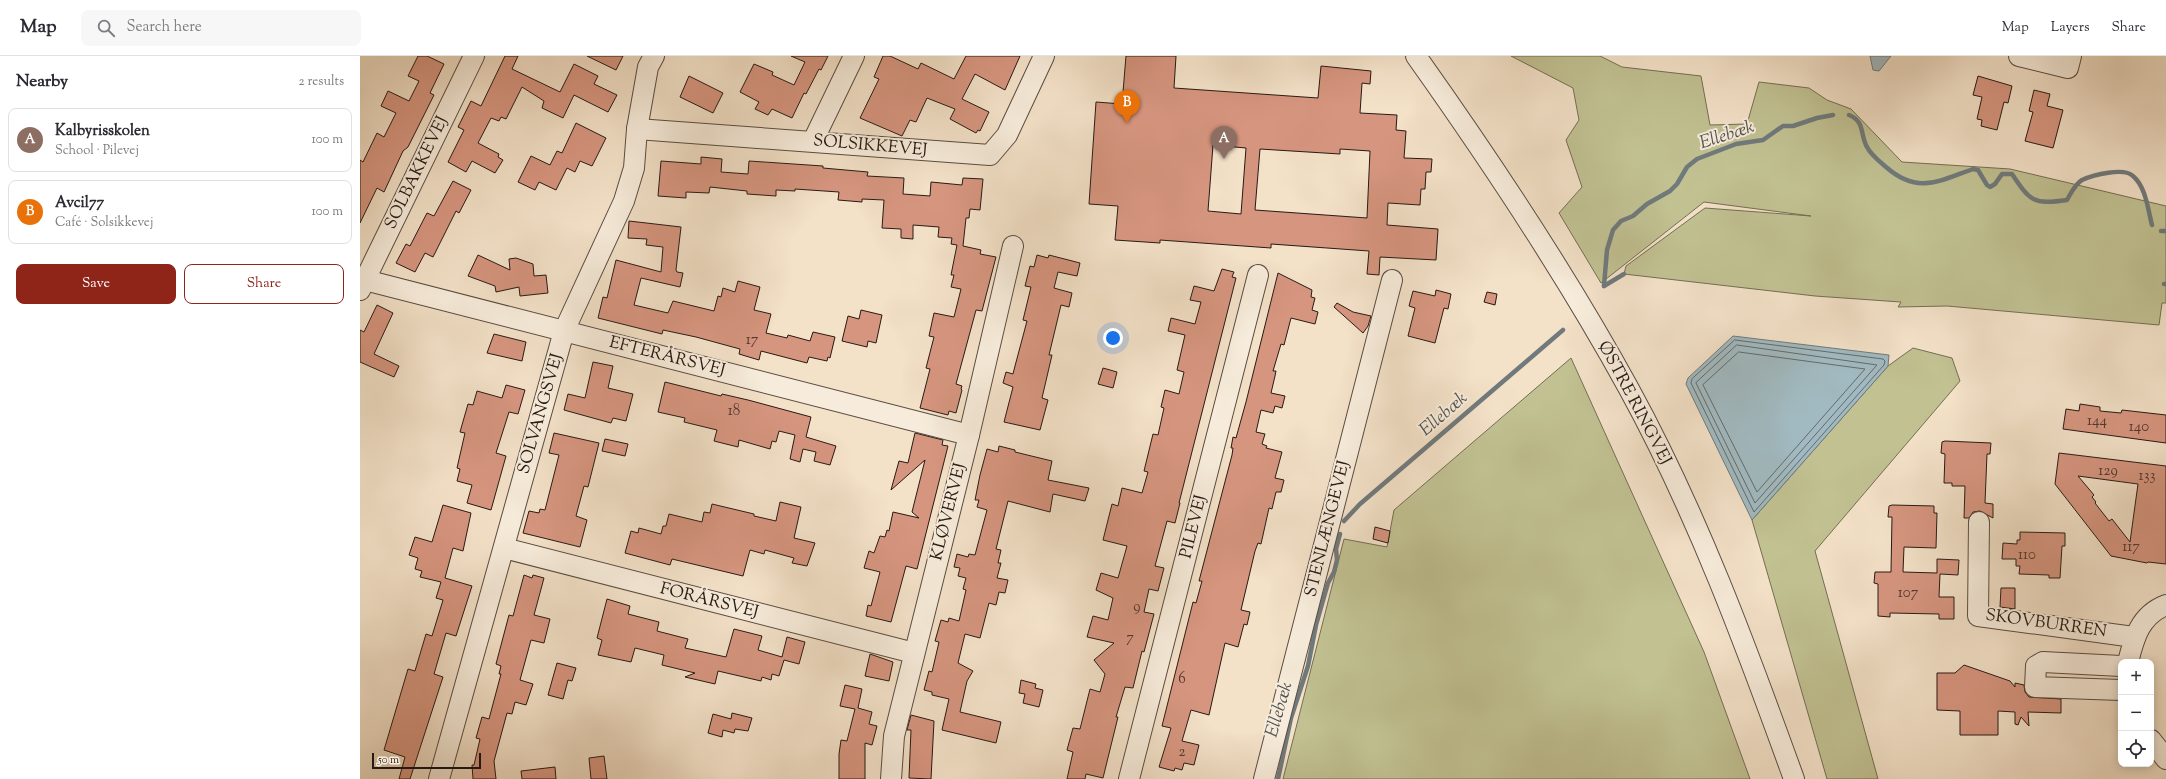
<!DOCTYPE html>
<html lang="en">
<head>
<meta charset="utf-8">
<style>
	body { margin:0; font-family:"Sorts Mill Goudy",serif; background:#f7f7f7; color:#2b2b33 }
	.controls { position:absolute; right:12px; bottom:12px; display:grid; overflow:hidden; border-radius:8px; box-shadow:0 2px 10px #0003 }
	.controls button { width:36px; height:36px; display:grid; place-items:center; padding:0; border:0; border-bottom:1px solid #e1e1e2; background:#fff; color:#2b2b33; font:20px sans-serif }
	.scale { position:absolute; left:12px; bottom:10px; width:109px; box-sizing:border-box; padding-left:4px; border:2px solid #271a15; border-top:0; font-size:11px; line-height:14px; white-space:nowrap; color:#271a15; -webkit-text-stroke:3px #f7ecdb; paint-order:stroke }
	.you { position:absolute; left:753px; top:282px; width:14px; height:14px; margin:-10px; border:3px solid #fff; border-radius:50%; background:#1a73e8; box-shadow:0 0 0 6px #1a73e833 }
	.badge { display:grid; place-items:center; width:26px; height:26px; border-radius:50%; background:#8f2418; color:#fff; font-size:13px; font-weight:700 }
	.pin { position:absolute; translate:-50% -33px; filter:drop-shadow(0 1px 2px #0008) }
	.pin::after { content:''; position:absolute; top:21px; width:14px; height:12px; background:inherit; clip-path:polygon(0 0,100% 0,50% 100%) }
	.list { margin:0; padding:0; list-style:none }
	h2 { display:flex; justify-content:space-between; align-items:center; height:52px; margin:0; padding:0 16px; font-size:17px }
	h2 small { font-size:13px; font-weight:400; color:#7c7c81 }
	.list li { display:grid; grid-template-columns:26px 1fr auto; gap:12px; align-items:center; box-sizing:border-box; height:64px; margin:0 8px 8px; padding:0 8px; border:1px solid #e1e1e2; border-radius:8px }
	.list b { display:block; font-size:15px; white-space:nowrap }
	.list p { margin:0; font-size:13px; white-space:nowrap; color:#7c7c81 }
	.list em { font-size:13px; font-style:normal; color:#7c7c81 }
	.actions { display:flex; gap:8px; padding:12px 16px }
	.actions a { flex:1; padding:9px 0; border:1px solid #8f2418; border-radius:8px; text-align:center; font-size:14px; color:#8f2418 }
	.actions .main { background:#8f2418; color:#fff }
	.icon { flex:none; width:22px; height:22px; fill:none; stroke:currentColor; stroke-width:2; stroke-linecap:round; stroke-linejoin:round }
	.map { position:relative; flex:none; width:1806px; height:723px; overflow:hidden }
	header { display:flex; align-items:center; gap:24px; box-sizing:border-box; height:56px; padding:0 20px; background:#fff; border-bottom:1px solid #e1e1e2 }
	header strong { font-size:19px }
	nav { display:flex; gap:22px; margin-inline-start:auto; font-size:14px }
	.search { width:280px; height:36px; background:#f7f7f7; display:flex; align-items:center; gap:10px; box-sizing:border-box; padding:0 14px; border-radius:8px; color:#7c7c81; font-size:15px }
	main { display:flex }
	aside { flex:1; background:#fff }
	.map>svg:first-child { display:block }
	.green { fill:#c1c192; stroke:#746e54 }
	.water { fill:#a1bac1; stroke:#707a7c }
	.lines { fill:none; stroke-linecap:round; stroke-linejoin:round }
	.shore { stroke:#646a6b; stroke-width:1 }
	.stream { stroke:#707a7c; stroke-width:4.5 }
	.building { fill:#d6957f; stroke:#271a15; fill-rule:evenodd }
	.minor-casing { stroke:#5a4c42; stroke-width:22 }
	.minor { stroke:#f7ecdb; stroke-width:20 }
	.labels { text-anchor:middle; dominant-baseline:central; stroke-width:4; stroke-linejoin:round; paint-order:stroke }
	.number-label { font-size:15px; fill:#533930 }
	.street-label { font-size:17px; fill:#271a15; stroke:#f7ecdb }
	.water-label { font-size:18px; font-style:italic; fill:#525251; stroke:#f7ecdb }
</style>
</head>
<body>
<header>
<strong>Map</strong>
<div class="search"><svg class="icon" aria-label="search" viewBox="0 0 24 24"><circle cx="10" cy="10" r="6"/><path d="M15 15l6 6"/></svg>Search here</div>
<nav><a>Map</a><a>Layers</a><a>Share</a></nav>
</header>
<main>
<aside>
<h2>Nearby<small>2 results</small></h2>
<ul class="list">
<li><span class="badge" style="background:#8d6e63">A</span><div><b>Kalbyrisskolen</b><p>School · Pilevej</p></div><em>100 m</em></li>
<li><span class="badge" style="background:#e8710a">B</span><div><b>Avcil77</b><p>Café · Solsikkevej</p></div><em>100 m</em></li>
</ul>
<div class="actions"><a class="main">Save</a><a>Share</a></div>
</aside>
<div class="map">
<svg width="1806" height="723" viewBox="0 0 1806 723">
	<rect width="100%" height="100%" fill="#f3e1c8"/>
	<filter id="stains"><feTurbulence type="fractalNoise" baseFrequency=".005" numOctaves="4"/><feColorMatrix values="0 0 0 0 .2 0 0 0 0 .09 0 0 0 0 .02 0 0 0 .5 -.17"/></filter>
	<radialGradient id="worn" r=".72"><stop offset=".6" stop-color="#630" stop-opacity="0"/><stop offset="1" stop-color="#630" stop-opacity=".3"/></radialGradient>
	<g class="green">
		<path d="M1151 0H1240L1262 11 1341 20 1350 69 1387 68 1399 26 1449 32 1467 44 1491 53 1542 106 1650 113 1806 150V247H1802L1799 269 1587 250 1538 251 1541 246 1455 240 1264 218 1266 210 1345 152 1451 160 1344 146 1241 227 1199 157 1222 131 1206 84 1219 64 1213 32Z"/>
		<path d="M1553 292 1592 302 1600 325 1455 495 1518 723H1467L1392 464 1528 310Z"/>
		<path d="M1211 302 1344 596 1390 723H923L984 483 1027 491 1034 454Z"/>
	</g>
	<g class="water">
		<path d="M1510 0H1531L1519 15 1513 14Z"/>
		<path d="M1373 280 1529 299 1528 310 1392 464 1326 328 1328 322Z"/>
	</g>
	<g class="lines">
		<g class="shore">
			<path d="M1375 284 1523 303 1525 305 1524 309 1394 456 1331 327 1332 323Z"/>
			<path d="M1377 289 1517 309 1395 447 1336 327Z"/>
			<path d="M1379 296 1505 313 1397 436 1343 329Z"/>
		</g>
		<g class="stream">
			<path d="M1489 59C1505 65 1500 79 1507 91 1511 99 1519 105 1526 111 1558 139 1579 125 1613 113L1618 114 1627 129 1630 131 1635 128 1642 118H1652C1670 145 1673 149 1707 144 1711 137 1715 128 1722 124 1733 119 1764 111 1773 120 1786 131 1788 154 1792 169"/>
			<path d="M1801 175H1806"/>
			<path d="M1804 228H1806"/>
			<path d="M1244 230 1247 194 1253 174 1261 165 1273 160 1287 148 1310 135 1317 128 1327 111 1337 103 1376 88 1403 84 1423 70H1433L1457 62 1473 59"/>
			<path d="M1244 230 1264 218"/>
			<path d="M984 465 1000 448 1203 274"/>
			<path d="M918 723 931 662 948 610 956 569 968 527 974 516 977 504 976 493 980 478"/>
		</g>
	</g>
	<g class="building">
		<path d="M58 0H67L84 8 70 37 74 39 48 91 43 95 24 136 17 132 0 167V104L3 106 17 77 24 81 36 57 21 50 28 35 49 45 59 25 48 20Z"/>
		<path d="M145 0H158L152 13 200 36 214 8 238 20 234 28 257 39 248 56 214 39 203 62 182 52 184 45 162 31 146 63 141 61 139 65 131 62 118 87 139 98 138 101 143 104 135 117 112 105 106 116 88 106 104 74 98 71 111 45 121 50Z"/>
		<path d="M227 0H263L256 14Z"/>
		<path d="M431 0H468L461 14 459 13 446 38 444 37 432 62 412 53 408 59 395 53 399 46 380 36 394 8 413 16 412 19 434 29 445 6Z"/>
		<path d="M523 0H530L558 13 561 7 594 23 606 0H660L645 34 615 18 602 43 629 56 620 75 618 74 616 77 590 63 595 53 567 42 556 66 550 64 542 80 500 62 519 23 514 21Z"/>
		<path d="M766 0H816L814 32 958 42 961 10 1011 15 1010 28 1002 27 1000 57 1037 59 1036 74 1046 75 1044 102 1072 103 1071 116H1066L1065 133H1061L1060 149 1028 147 1027 169 1078 173 1076 204 1020 201 1019 219 1007 218 1009 195 911 188V192L800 184V187L755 184 758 150 729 148 736 46 762 48ZM853 89 886 92 881 158 848 155ZM900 93 980 98V93L1010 95 1007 162 895 154Z"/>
		<path d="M329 20 363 37 353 57 320 41Z"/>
		<path d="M1618 20 1652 30 1648 47 1644 46 1637 74 1621 70 1622 64 1617 63 1622 41 1613 39Z"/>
		<path d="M1674 34 1690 38 1687 50 1703 54 1693 92 1665 85 1673 56 1669 55Z"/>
		<path d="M216 67 246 82 232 110 220 105 215 116 207 112 196 134 179 126 175 134 158 126 171 100 190 109 197 95 202 97Z"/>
		<path d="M341 101 362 103 361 116 388 118 389 105 463 110V112L508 116 507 120 544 122 543 138 570 140 571 126 602 129 603 122 623 123 620 154 610 153 609 162H606L603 190 621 194 620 198 636 201 622 255 616 254 596 328 602 330 601 333 602 334 596 357 589 355 588 359 560 352 570 313 566 312 574 281 569 280 574 257 594 261 601 233 591 231 594 219H591L597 189 591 188 592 182 578 181 579 171 553 169V183L541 182V173L522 172 524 144 502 143V146L478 144 479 136 435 133V135L416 134V140L387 138V135L350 131 349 137 326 136V142L298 140 301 105 341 108Z"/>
		<path d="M93 125 111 134 99 157 96 155 73 201 65 197 55 216 36 207 46 188 50 190 67 157 74 160Z"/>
		<path d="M269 165 321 171 316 214 317 216 323 217 320 231 281 222 274 249 308 257 313 245 354 255 358 240 361 241 363 232 375 236 378 225 400 231 394 254 411 258 406 277 427 282 428 279 450 285 453 276 475 281 470 302 468 301 467 305 449 301 447 307 401 295 399 304 379 298 380 293 336 281 303 274 302 278 238 262 243 241 247 242 256 204 301 216 303 191 286 189 287 183 268 182Z"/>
		<path d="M118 199 150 214 149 203 156 202 173 208 174 220 186 219 188 237 160 240 159 231 136 236 135 230 108 220Z"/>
		<path d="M677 199 688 202 689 199 720 207 717 220 698 216 694 232 712 237 709 251 701 249 689 299H692L682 342 688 344 680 374 644 366 653 331 643 327 646 316 653 318 655 310 667 265 663 264 671 231 665 230 670 210 674 211Z"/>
		<path d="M862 213 874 216 872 221 876 222 819 447H820L815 467 807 465 795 510 804 512 798 535 789 533 784 556 794 558 784 596 782 595 773 632 765 631 756 661H758L743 722 726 718 725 723H707L713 696 707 694 713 672 720 673 730 633 740 636 745 618 734 604 754 587 727 581 733 560 748 564 753 542 736 534 741 517 758 522 767 490 743 484 752 448 758 450 762 432 782 437 788 416 784 415 793 378 798 379 804 352 801 351 805 334 819 338 824 316 817 314 825 279 808 275 811 262 835 268 841 246 830 244 834 230 854 235Z"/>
		<path d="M918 217 952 234 951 241 955 242 952 254 958 256 955 268 931 262 924 289 921 288 913 315H916L915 320 911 337 925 340 922 352 915 350 913 357 901 354 896 376 905 378 902 388 907 390 906 392 922 396 915 422 924 424 921 436H916L912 453 909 452 901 488 898 487 895 495 881 554 890 556 887 569 884 568 878 591 865 587 849 659 831 654 822 685 839 689 834 709 824 707 822 714 815 712 814 715 799 711 811 672 802 670 833 546 836 547 842 525H839L872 399 873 392H871L873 381 876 382 886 346Z"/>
		<path d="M1076 234 1091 238 1088 253 1084 252 1075 287 1048 280 1055 252 1049 250 1053 235 1075 240Z"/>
		<path d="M1127 236 1137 238 1135 249 1124 246Z"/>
		<path d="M977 247 993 256 1011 260 1008 270 1003 277 974 251Z"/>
		<path d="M17 249 33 257 14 298 39 310 34 321 0 306V274L4 276Z"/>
		<path d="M501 254 522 259 516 287 508 285 507 291 482 285 488 260 499 263Z"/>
		<path d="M134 278 166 286 162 305 127 297Z"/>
		<path d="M233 306 253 310 248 332 273 338 266 365 253 362 251 367 204 354 208 338 225 342Z"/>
		<path d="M743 312 757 316 753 332 738 328Z"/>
		<path d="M305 326 361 340 362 338 388 344 451 361 446 381 476 390 470 409 454 405 456 396 443 393 440 406 430 403 435 379 419 375 416 386 412 385 410 393 379 384 378 391 354 385 357 374 324 366 325 362 298 356Z"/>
		<path d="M146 329 165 334 158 358 149 356 136 397 146 400 131 454 107 447 112 429 97 425 100 413 97 412 105 377 100 376 108 348 113 349 117 335 142 342Z"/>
		<path d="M1720 348 1740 351V355L1761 357 1762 354 1806 359V387L1703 373 1706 353 1719 355Z"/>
		<path d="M194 377 239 387 228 431 224 430 216 460 227 464 220 491 163 477 169 455 179 457 180 453 185 454 199 399 189 397Z"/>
		<path d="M555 377 583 384 582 389 588 390 557 513 546 510 531 566 506 560 508 549 511 550 520 516 504 512 509 495 514 497 520 480 525 481 527 474 529 475 533 456 559 462 552 456 565 404 531 434 539 405 548 407Z"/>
		<path d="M245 383 268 388 265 400 242 395Z"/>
		<path d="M1585 385 1631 387 1630 398H1627L1625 447 1633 448V462L1620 455 1613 456 1609 462H1604L1605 430H1592V427H1584L1585 398 1581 397 1582 386Z"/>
		<path d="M639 390 655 394V396L692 405 688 424 729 432 725 445 693 438 690 456 648 445 636 493 641 494 638 507H641L637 522 648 524 645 537 639 536 636 549 629 547 620 582 605 578 598 607 613 615 607 625 600 656 641 666 636 687 582 674 589 643 572 639V636L564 634 569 615 572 616 579 586 575 585 581 564 588 566 589 562 599 565 606 534 603 533 606 522 598 520 600 512 594 511 597 498 608 501 609 498 615 499 627 454 617 451 619 444H615L620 419 627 393 638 396Z"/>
		<path d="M1699 397 1806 410V508L1788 506 1787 507 1751 500 1695 428ZM1718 420 1778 428 1770 486 1752 463 1749 465 1735 447 1736 446 1732 441 1734 439Z"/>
		<path d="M420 446 441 451 434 482 455 487 447 510 432 507 434 502 405 494 404 498 390 494 383 520 312 503 310 509 265 497 271 475 278 477 279 472 301 478 303 470H306L309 458 342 466 344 456 350 457 352 448 394 458V460L416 465Z"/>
		<path d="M83 449 111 457 103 495 93 492 85 522 112 530 96 580 86 577 74 618 83 621 50 723H39L45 701 24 694 48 613 55 615 66 578 72 580 83 544 76 542 81 526 60 521 62 515 55 513 58 502 49 499 55 481 72 486Z"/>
		<path d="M1532 449 1574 450V457H1577L1576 492 1544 491 1543 516 1577 517V503L1599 504 1598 519 1580 518 1579 541H1594V563H1579V558L1530 557V561L1518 560V528L1514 527 1515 516H1531L1532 461H1528L1529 450Z"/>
		<path d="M1015 471 1030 475 1028 487 1013 483Z"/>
		<path d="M1660 476 1705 477V490H1702L1700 522H1689V519L1659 518 1660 510H1656V503H1642L1643 487 1657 488V484H1660Z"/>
		<path d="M164 519 172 522 173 519 184 522 174 559 190 563 184 587 171 584 160 624 173 628 166 649 155 646 152 658 147 657 134 705 136 723H113L112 709H114L120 683 116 682 122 661 129 663 141 618H139L141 610 136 608 149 559 153 560Z"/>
		<path d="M1641 532H1655V553L1640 551Z"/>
		<path d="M247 543 270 550 268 558 299 566 297 575 328 583 325 592 366 601 374 573 402 580 398 594 422 601 427 581 445 586 439 608 424 604 419 620 412 618 411 624 402 621 401 625 358 615 355 628 325 621 335 617 302 609 304 599 275 592 271 606 238 599 242 584 237 582Z"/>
		<path d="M510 598 533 606 529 625 505 620Z"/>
		<path d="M197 607 216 612 212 625 208 624 203 643 188 639Z"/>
		<path d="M1604 609 1650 625 1655 631V627L1664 629 1665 636 1669 641 1701 643V657L1668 656 1669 670 1661 661 1658 669 1655 668V656L1638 655V679H1600V655L1577 654V617H1595Z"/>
		<path d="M661 624 676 628 675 632 683 634 679 651 663 647 665 638 659 637Z"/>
		<path d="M485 629 502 633 498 652 512 656 509 668 517 670 512 689 505 687V723H479V698L481 684 487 685 495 653 480 650Z"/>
		<path d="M372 657 392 662 388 675 375 673 374 677 363 674 362 681 348 677 353 658 371 663Z"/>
		<path d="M551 659 574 665 571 723 549 722 551 674H547Z"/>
		<path d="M244 700 247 723H231L229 702Z"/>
		<path d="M195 711 196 723H162L161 715Z"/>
	</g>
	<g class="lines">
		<g class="minor-casing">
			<g id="minor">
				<path d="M1056 0C1132 107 1206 218 1269 333 1337 457 1386 590 1434 723"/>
				<path d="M1659 0 1708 12 1711 0"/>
				<path d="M277 73 630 99 647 79 684 0"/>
				<path d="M453 85 494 0"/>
				<path d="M5 224 609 379"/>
				<path d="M0 234 114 0"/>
				<path d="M1619 466 1618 560 1774 581"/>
				<path d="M144 492 554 597"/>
				<path d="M1768 606C1774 582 1780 559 1806 549"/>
				<path d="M1761 610 1683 606 1676 610 1675 631 1761 634"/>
				<path d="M1791 684 1806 703"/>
				<path d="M79 723 204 275 264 145 274 112 277 73 288 11 294 0"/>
				<path d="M531 723 534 680 609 379 653 190"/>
				<path d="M769 723 898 219"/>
				<path d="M904 723 1032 224"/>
			</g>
		</g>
		<use href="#minor" class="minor"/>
	</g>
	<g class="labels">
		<g class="number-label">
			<text x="392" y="284">17</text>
			<text x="374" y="355">18</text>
			<text x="1737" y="365">144</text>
			<text x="1779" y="371">140</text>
			<text x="1748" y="415">129</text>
			<text x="1787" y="420">133</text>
			<text x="1771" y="491">117</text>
			<text x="1667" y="499">110</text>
			<text x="1548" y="537">107</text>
			<text x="777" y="551">9</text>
			<text x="770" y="582">7</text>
			<text x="822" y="623">6</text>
			<text x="822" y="696">2</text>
		</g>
		<g class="street-label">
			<text transform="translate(510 90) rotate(5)">SOLSIKKEVEJ</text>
			<text transform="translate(57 117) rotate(-64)">SOLBAKKEVEJ</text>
			<text transform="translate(307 301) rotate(14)">EFTERÅRSVEJ</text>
			<text transform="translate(1274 347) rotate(62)">ØSTRE RINGVEJ</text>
			<text transform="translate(181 358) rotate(-74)">SOLVANGSVEJ</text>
			<text transform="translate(589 456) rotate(-76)">KLØVERVEJ</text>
			<text transform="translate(834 471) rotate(-76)">PILEVEJ</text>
			<text transform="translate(968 473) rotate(-76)">STENLÆNGEVEJ</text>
			<text transform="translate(349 545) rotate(14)">FORÅRSVEJ</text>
			<text transform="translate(1686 568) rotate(8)">SKOVBURREN</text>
		</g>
		<g class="water-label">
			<text transform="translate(1367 80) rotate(-18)">Ellebæk</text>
			<text transform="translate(1084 359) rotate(-41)">Ellebæk</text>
			<text transform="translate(920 654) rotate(-74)">Ellebæk</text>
		</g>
	</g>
	<rect width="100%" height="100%" filter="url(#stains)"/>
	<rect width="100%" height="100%" fill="url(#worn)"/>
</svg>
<div class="controls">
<button>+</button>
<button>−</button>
<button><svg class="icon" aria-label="locate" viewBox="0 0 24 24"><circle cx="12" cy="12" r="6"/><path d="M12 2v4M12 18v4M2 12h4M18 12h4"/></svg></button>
</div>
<div class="scale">50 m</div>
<div class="you"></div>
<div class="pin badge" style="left:864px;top:103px;background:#8d6e63">A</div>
<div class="pin badge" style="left:767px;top:67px;background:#e8710a">B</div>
</div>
</main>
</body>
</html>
